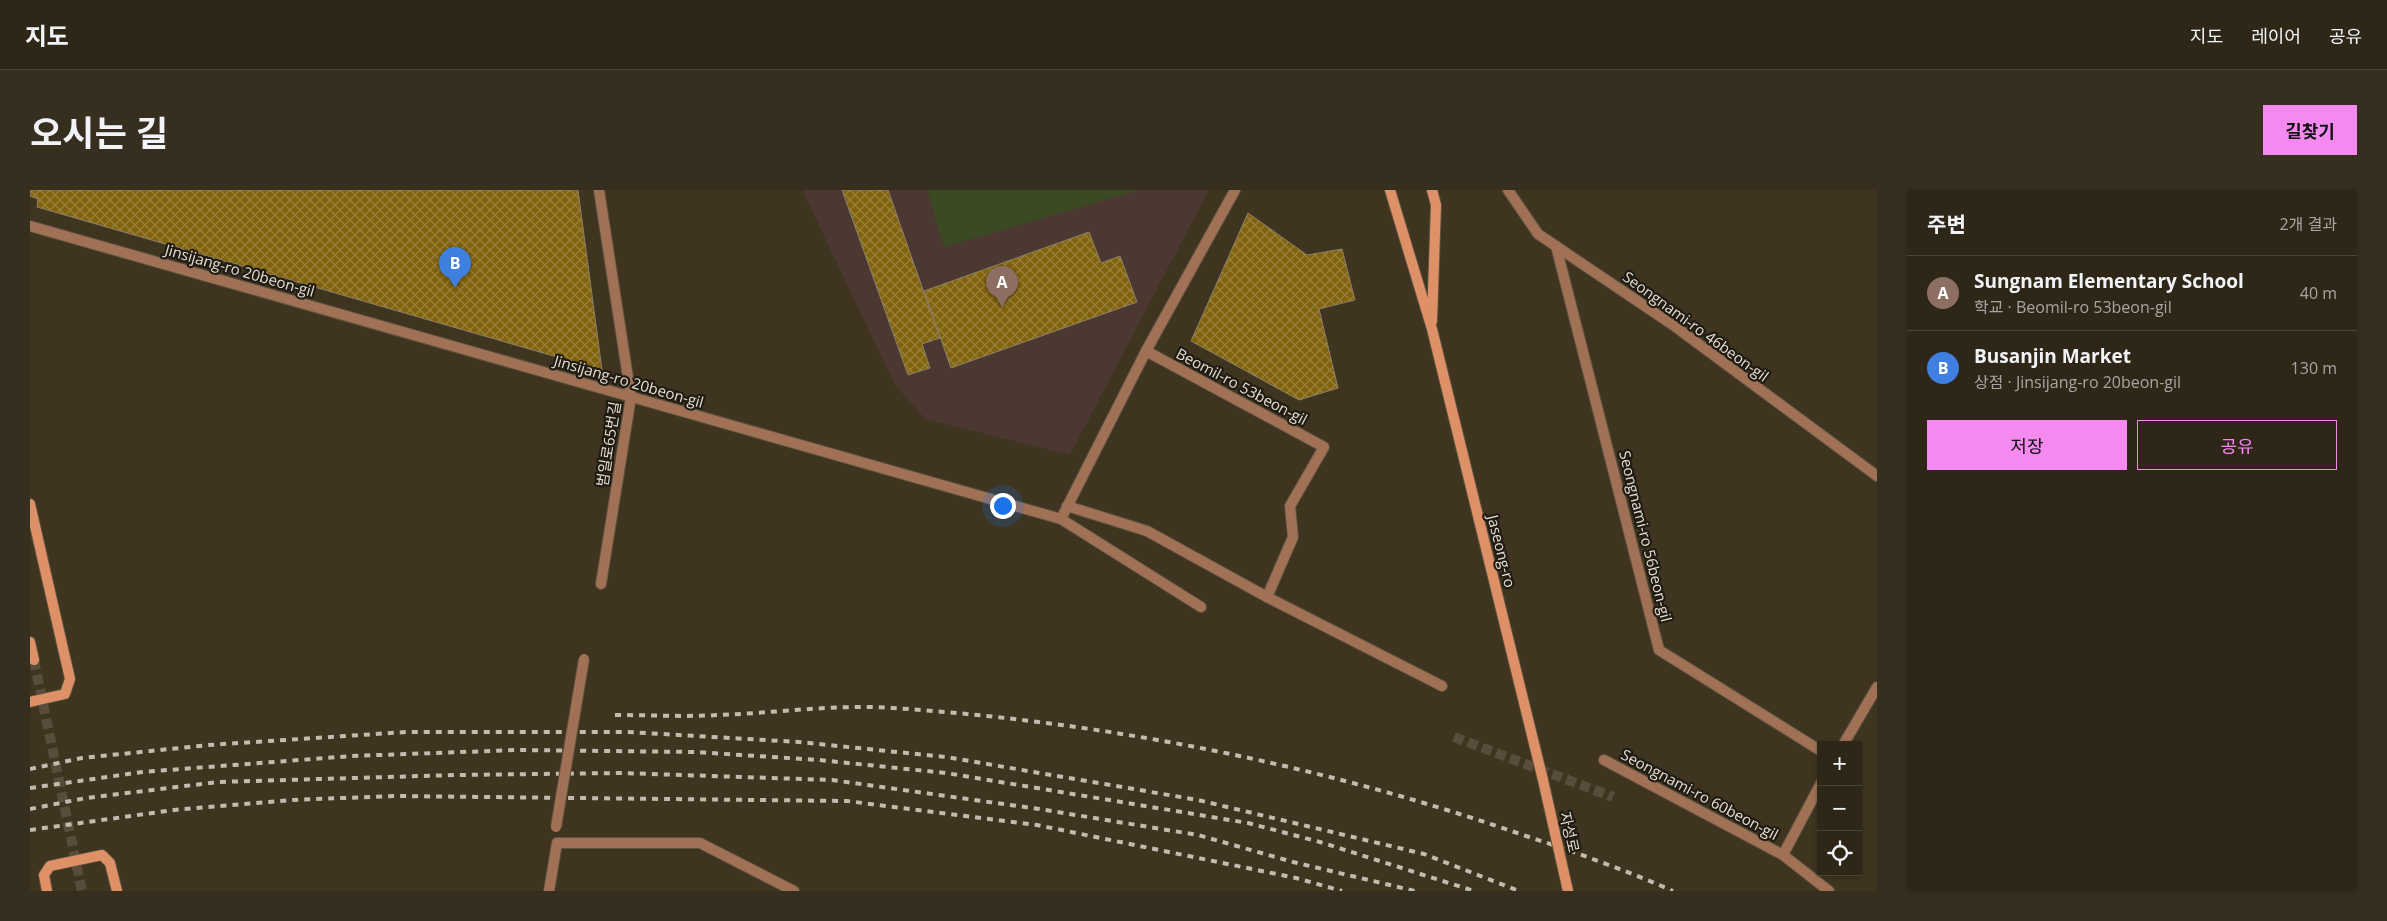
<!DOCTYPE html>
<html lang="ko">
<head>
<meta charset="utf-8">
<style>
	body { margin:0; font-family:"Open Sans","Noto Sans KR",sans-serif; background:#362f20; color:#f1f3f6 }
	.controls { position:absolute; right:15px; bottom:15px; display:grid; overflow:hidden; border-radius:0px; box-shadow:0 1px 4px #0004 }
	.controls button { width:45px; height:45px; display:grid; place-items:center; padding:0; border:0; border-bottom:1px solid #494436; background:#2e2717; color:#f1f3f6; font:25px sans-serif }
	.you { position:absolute; left:972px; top:315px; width:18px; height:18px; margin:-12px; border:4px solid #fff; border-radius:50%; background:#1a73e8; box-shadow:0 0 0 8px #1a73e833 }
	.badge { display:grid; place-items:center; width:32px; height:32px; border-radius:50%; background:#f489f0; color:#fff; font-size:16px; font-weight:700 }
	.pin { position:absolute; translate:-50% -41px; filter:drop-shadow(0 1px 2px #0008) }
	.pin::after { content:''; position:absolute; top:26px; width:18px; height:15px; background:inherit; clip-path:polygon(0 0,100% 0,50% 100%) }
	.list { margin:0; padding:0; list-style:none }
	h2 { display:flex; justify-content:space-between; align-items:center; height:65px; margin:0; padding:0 20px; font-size:21px }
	h2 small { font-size:16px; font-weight:400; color:#a7a5a1 }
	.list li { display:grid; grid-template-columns:32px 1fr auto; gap:15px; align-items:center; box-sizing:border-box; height:75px; padding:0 20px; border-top:1px solid #494436 }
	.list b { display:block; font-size:19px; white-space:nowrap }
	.list p { margin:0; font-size:16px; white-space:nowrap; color:#a7a5a1 }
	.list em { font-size:16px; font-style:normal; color:#a7a5a1 }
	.actions { display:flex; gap:10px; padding:15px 20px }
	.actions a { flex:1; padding:11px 0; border:1px solid #f489f0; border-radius:0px; text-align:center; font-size:18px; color:#f489f0 }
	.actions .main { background:#f489f0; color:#111 }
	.icon { flex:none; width:28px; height:28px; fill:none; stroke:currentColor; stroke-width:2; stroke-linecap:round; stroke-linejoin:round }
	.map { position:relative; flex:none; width:1847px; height:701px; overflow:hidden; border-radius:0px }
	header { display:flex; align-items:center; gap:30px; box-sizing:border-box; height:70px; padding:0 25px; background:#2e2717; border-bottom:1px solid #494436 }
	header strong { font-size:24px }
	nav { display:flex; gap:28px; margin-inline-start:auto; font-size:18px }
	.intro { display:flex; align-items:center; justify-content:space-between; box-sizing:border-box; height:120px; padding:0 30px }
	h1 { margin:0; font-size:35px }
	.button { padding:12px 22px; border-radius:0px; background:#f489f0; color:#111; font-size:18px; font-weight:700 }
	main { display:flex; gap:30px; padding:0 30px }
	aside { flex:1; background:#2e2717; border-radius:0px; box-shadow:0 1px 4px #0004 }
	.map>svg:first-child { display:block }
	.education { fill:#4b3830 }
	.grass { fill:#3c4a23 }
	.building { fill:url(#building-cross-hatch); stroke:#8b8069 }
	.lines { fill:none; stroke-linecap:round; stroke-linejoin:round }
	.street-tunnel { stroke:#574d3a; stroke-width:10; stroke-dasharray:10 5; stroke-linecap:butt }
	.secondary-tunnel { stroke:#574d3a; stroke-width:10; stroke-dasharray:10 5; stroke-linecap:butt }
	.lane-casing { stroke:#5c523f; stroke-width:12 }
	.street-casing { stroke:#5c523f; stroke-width:12 }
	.secondary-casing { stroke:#5c523f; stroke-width:12 }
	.lane { stroke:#a17156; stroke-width:10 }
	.street { stroke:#a17156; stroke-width:10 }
	.secondary { stroke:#de9166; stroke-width:10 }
	.rail { stroke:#c3bcae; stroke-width:4; stroke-dasharray:6 6; stroke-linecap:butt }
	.street-bridge-casing { stroke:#5c523f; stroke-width:12; stroke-linecap:butt }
	.secondary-bridge-casing { stroke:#5c523f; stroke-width:12; stroke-linecap:butt }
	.street-bridge { stroke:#a17156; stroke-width:10 }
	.secondary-bridge { stroke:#de9166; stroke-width:10 }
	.labels { text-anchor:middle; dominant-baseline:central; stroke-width:4.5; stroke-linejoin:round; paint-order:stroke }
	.street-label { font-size:15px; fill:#e3ddd0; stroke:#211c13 }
</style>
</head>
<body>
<header>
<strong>지도</strong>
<nav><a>지도</a><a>레이어</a><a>공유</a></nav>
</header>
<div class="intro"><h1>오시는 길</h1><a class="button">길찾기</a></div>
<main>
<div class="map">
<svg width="1847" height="701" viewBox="0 0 1847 701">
	<defs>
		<pattern id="building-cross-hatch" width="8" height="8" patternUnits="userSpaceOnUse" patternTransform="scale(1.25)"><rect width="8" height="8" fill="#82630d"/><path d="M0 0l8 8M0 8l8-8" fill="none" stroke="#99803b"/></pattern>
	</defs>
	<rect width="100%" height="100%" fill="#3e341f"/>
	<path class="education" d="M772 0H1179L1040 265 895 229 865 195Z"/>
	<path class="grass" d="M897 0H1109L914 57Z"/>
	<g class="building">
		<path d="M0 0H548L572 180 7 17 8 9 0 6Z"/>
		<path d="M812 0H858L910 148 892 154 900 178 878 185Z"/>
		<path d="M1218 23 1277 65 1312 59 1325 110 1289 119 1308 198 1269 210 1161 151Z"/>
		<path d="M1059 42 1071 73 1090 66 1107 112 921 178 894 101Z"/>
	</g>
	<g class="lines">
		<path class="street-tunnel" d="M1424 547 1583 607"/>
		<path class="secondary-tunnel" d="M4 470 52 701"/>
		<g class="lane-casing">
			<g id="lane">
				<path d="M1478 0 1508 44 1643 135 1847 286"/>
				<path d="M1526 56 1629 460 1791 561"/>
				<path d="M1116 161 1294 257 1260 316 1263 347 1237 407"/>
				<path d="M1037 316 1117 341 1237 407 1412 496"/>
				<path d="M1031 329 1171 417"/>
				<path d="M1574 570 1753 665 1799 701"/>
			</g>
		</g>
		<g class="street-casing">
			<g id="street">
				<path d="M569 0 601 207 571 394"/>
				<path d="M0 36 1031 329 1116 161 1205 0"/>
				<path d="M1813 555 1847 497"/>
				<path d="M1753 665 1791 593"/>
				<path d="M519 701 527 653H670L764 701"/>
			</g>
		</g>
		<g class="secondary-casing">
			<g id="secondary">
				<path d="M1360 0 1402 139 1513 590"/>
				<path d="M1402 0 1406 15 1402 131"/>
				<path d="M0 314 40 489 35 504 0 512"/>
				<path d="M0 452 4 470"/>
				<path d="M17 701 14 685 20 676 72 665 80 673 87 701"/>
			</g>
		</g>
		<use href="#lane" class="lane"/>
		<use href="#street" class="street"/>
		<use href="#secondary" class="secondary"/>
		<g class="rail">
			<path d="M585 525C620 525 654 527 689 525 746 523 805 514 863 518 1076 532 1288 574 1490 644 1542 661 1593 679 1643 701"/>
			<path d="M0 579 52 568 179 555 376 542H598L769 552 916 567 1168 610 1394 664 1489 701"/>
			<path d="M0 598 112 582 322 566 487 560 665 562 789 570 916 583 1218 633 1290 652 1444 701"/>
			<path d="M0 619 56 608 188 592 426 585 592 583 802 590 1009 619 1168 645 1263 672 1385 701"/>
			<path d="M0 640 144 620 261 610 365 606 817 611 1007 635 1266 688 1312 701"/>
		</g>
		<g class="street-bridge-casing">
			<path id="street-bridge" d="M526 637 554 469"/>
		</g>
		<g class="secondary-bridge-casing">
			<path id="secondary-bridge" d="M1513 590 1538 701"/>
		</g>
		<use href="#street-bridge" class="street-bridge"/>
		<use href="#secondary-bridge" class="secondary-bridge"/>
	</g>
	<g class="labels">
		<g class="street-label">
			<text transform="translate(210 80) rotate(16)">Jinsijang-ro 20beon-gil</text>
			<text transform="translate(1666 136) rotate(36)">Seongnami-ro 46beon-gil</text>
			<text transform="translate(599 191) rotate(16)">Jinsijang-ro 20beon-gil</text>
			<text transform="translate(1212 196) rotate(28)">Beomil-ro 53beon-gil</text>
			<text transform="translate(578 254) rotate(-81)">범일로65번길</text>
			<text transform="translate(1616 346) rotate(76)">Seongnami-ro 56beon-gil</text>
			<text transform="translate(1472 361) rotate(76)">Jaseong-ro</text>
			<text transform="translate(1670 604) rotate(28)">Seongnami-ro 60beon-gil</text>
			<text transform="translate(1540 642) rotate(77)">자성로</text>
		</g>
	</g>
</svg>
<div class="controls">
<button>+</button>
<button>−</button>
<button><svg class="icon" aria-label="locate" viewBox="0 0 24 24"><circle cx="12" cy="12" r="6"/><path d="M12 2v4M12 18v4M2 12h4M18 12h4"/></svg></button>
</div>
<div class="you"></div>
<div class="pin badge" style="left:972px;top:117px;background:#8d6e63">A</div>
<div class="pin badge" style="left:425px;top:98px;background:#3f7fe0">B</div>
</div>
<aside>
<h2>주변<small>2개 결과</small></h2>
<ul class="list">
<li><span class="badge" style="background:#8d6e63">A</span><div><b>Sungnam Elementary School</b><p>학교 · Beomil-ro 53beon-gil</p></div><em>40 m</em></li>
<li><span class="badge" style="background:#3f7fe0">B</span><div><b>Busanjin Market</b><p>상점 · Jinsijang-ro 20beon-gil</p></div><em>130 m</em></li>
</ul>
<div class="actions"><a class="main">저장</a><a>공유</a></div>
</aside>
</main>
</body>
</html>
